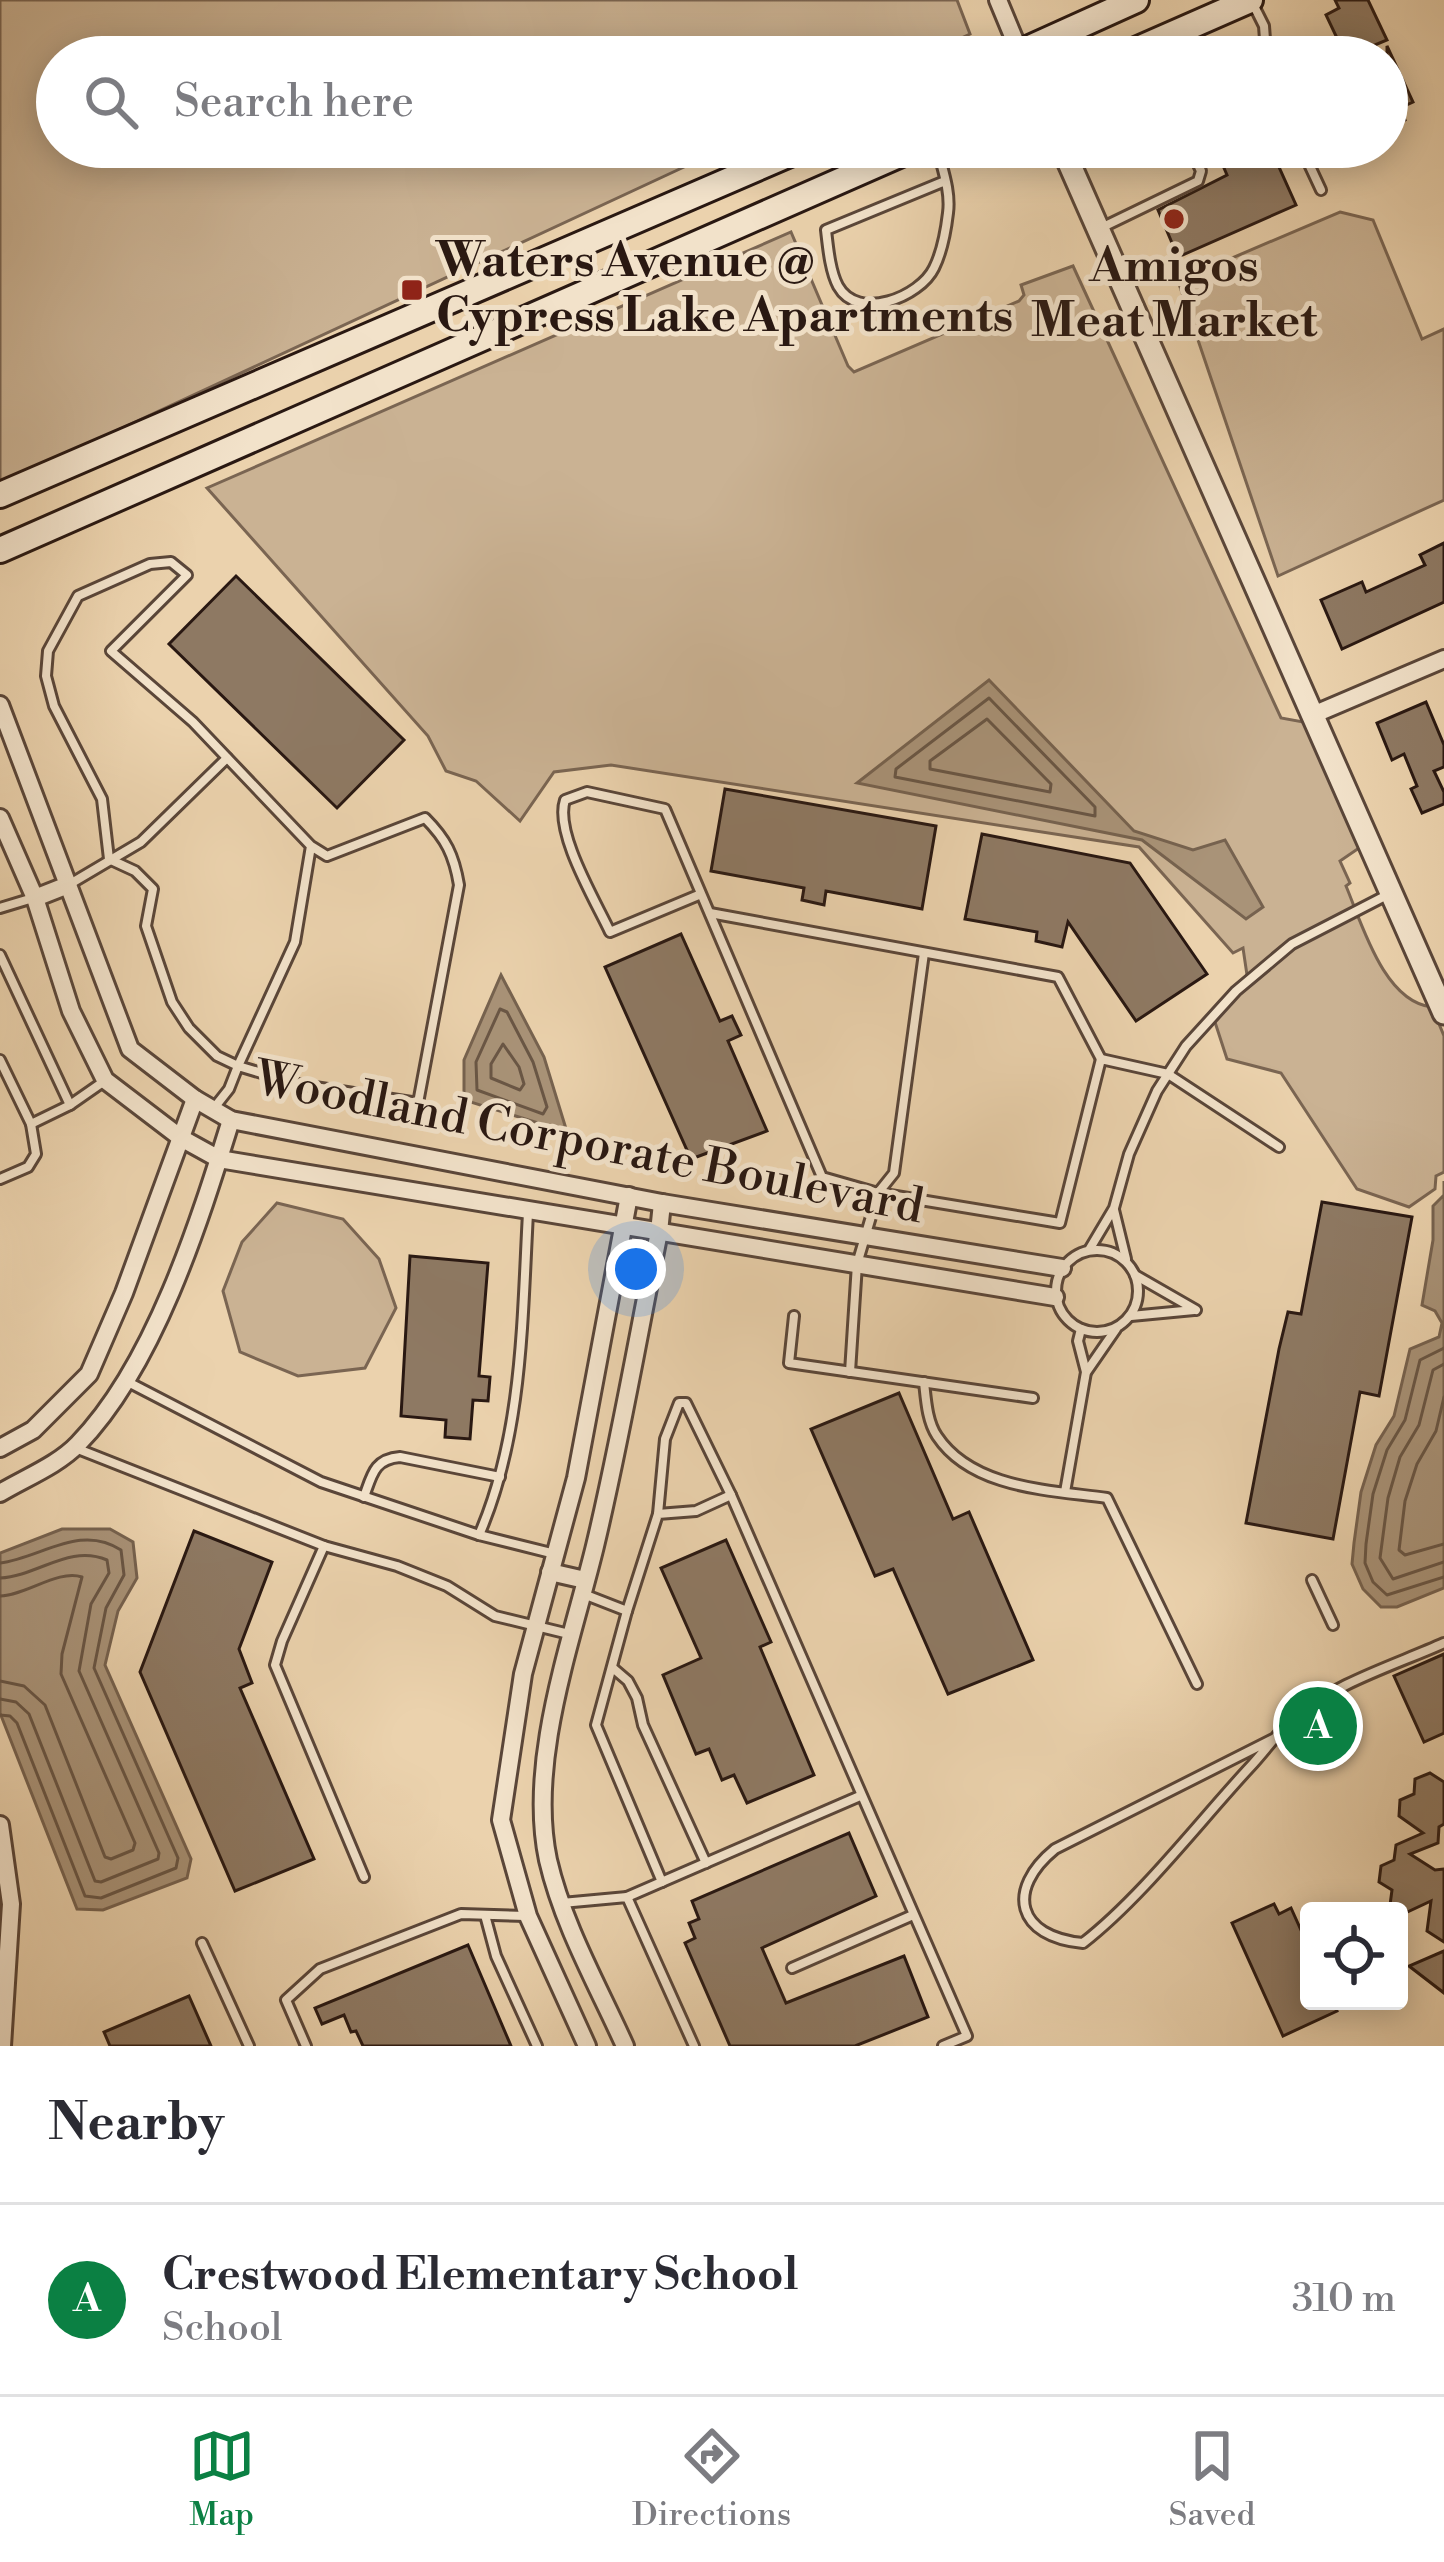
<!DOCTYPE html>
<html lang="en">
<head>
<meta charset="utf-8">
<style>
	body { margin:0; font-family:"Libre Bodoni",serif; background:#f7f7f7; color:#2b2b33 }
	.controls { position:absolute; right:36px; bottom:36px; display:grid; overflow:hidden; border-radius:12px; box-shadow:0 6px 30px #0003 }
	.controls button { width:108px; height:108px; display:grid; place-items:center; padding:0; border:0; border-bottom:3px solid #e1e1e2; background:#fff; color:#2b2b33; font:60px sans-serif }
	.you { position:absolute; left:636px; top:1269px; width:42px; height:42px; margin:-30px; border:9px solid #fff; border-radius:50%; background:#1a73e8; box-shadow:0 0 0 18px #1a73e833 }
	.badge { display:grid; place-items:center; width:78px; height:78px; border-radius:50%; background:#0b8043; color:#fff; font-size:39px; font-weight:700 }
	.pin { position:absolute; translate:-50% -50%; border:6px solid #fff; box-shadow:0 3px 12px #0006 }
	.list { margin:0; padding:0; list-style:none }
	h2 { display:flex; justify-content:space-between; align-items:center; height:156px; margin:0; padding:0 48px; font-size:51px }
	h2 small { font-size:39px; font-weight:400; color:#7c7c81 }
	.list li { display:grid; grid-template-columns:78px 1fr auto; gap:36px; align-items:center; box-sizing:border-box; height:192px; padding:0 48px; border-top:3px solid #e1e1e2 }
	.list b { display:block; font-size:45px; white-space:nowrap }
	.list p { margin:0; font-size:39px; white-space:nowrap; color:#7c7c81 }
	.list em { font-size:39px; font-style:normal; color:#7c7c81 }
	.icon { flex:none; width:66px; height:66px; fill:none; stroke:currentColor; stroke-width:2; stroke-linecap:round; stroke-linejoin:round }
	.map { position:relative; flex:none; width:1444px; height:2046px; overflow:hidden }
	.search { position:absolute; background:#fff; box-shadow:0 6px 30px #0003; left:36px; right:36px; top:36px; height:132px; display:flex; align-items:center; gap:30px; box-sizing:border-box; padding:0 42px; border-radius:66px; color:#7c7c81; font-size:45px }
	.sheet { height:348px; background:#fff }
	nav { display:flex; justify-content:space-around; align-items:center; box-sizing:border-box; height:168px; border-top:3px solid #e1e1e2; background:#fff; font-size:33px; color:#7c7c81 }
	nav a { display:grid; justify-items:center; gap:6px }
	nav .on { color:#0b8043 }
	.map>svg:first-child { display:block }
	.green { fill:#cab293; stroke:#7a6552; stroke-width:3 }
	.water { fill:#a99378; stroke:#76624f; stroke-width:3 }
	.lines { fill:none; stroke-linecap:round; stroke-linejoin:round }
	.shore { stroke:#695645; stroke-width:3 }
	.building { fill:#8e7963; stroke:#291812; stroke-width:3 }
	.service-casing { stroke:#5a4639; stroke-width:14 }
	.minor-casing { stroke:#5a4639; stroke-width:22 }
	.tertiary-casing { stroke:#5a4639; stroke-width:27 }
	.secondary-casing { stroke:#291812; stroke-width:30 }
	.service { stroke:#f2e2ca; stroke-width:8 }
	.minor { stroke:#f2e2ca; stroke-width:16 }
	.tertiary { stroke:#f2e2ca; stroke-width:21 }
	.secondary { stroke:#f2e2ca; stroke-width:24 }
	.poi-dot { fill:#8f2418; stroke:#f2e2ca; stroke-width:4.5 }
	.labels { text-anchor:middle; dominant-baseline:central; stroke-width:10; stroke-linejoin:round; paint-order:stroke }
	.poi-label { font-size:48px; font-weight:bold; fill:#291812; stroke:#f2e2ca; text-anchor:start }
	.street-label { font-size:48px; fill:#291812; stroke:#f2e2ca }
</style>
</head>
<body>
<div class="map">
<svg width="1444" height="2046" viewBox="0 0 1444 2046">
	<rect width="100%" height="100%" fill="#ebd2ad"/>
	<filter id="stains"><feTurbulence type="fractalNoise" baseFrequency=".00167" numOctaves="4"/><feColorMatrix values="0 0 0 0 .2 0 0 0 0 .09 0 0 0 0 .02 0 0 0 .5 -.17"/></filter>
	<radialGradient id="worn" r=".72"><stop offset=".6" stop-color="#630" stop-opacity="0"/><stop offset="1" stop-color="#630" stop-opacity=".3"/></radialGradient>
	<g class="green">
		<path d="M0 0H957L970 34 920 57H57V147H727L0 485Z"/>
		<path d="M1340 212 1373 220 1422 339 1444 329V500L1278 576 1178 281Z"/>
		<path d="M791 232 848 366 854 372 1019 301 1024 295 1021 285 1073 266 1281 718 1309 723 1362 846 1340 861 1350 883 1346 886C1362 924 1384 1002 1432 1007L1444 1036V1172L1436 1176 1435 1189 1409 1207 1357 1189 1281 1073 1227 1059 1213 1016 1247 975 1243 948 1233 953 1139 847 611 765 554 772 520 821 476 781 446 771 428 736 207 488Z"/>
		<path d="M277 1203 343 1219 379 1259 396 1308 365 1368 298 1376 240 1352 223 1291 242 1242Z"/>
	</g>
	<g class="water">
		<path d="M989 680 1134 831 1193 850 1225 840 1263 907 1246 919 1142 840 857 783Z"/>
		<path d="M501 975 544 1057 567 1132 464 1100V1060Z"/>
		<path d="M1444 1181V1588L1397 1607H1381L1363 1589 1352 1564 1354 1543 1361 1492 1376 1445 1394 1416 1410 1349 1439 1337 1442 1323 1435 1311 1422 1305 1433 1240V1206L1444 1195Z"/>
		<path d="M62 1529H110L133 1542 137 1578 118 1611 105 1665 191 1859 187 1878 103 1910 77 1909 0 1713V1553Z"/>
	</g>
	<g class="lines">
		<g class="shore">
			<path d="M989 698 1095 807V816L895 777 896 769Z"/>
			<path d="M987 719 1051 784 1050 792 930 769V761Z"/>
			<path d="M500 1009 507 1012 533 1062 547 1107 543 1114 477 1090 476 1062Z"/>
			<path d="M503 1044 519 1067 524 1084 520 1090 491 1078V1064Z"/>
			<path d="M1444 1348 1420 1360 1405 1420 1387 1450 1373 1494 1366 1544 1365 1563 1373 1582 1387 1595 1444 1577"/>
			<path d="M1444 1364 1433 1370 1419 1425 1400 1457 1388 1498 1380 1558 1393 1579 1444 1562"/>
			<path d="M1444 1397 1436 1431 1417 1464 1405 1501 1399 1550 1405 1555 1444 1544"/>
			<path d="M0 1563C41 1558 80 1523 121 1550L124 1575 106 1608 94 1668 178 1858 176 1868 101 1898 85 1896 17 1723 10 1716 0 1715"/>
			<path d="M0 1578C38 1576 69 1544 107 1560L109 1573 91 1604 79 1671 159 1853 158 1859 101 1882 95 1881 29 1714 16 1702 0 1699"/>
			<path d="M0 1596C27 1595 58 1569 82 1577L62 1654 61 1674 135 1843 133 1850 111 1859 105 1857 45 1705 24 1686 0 1681"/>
		</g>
	</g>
	<g class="building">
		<path d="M1335 0H1368L1387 40 1346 57 1326 15 1339 8Z"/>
		<path d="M1387 46 1413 102 1400 108 1405 120 1387 128Z"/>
		<path d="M1215 147H1270L1296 205 1178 257 1158 210 1227 175Z"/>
		<path d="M1444 543V602L1342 649 1321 600 1362 582 1366 592 1425 565 1420 555Z"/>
		<path d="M236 576 404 740 337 808 169 644Z"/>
		<path d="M1426 702 1444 745V767L1434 771 1444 792V804L1422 813 1411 789 1417 786 1404 754 1392 760 1377 723Z"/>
		<path d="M725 789 936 826 922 909 826 891 824 905 802 900 804 888 711 871Z"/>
		<path d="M982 834 1130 863 1207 974 1136 1021 1068 922 1062 947 1036 941 1037 932 965 919Z"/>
		<path d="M681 934 720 1021 732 1016 741 1035 728 1041 767 1131 691 1159 605 967Z"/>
		<path d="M1322 1202 1412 1217 1379 1396 1360 1392 1333 1539 1246 1523 1279 1349 1288 1312 1301 1314Z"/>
		<path d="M410 1256 488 1263 479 1376 490 1377 488 1401 473 1400 470 1439 445 1437 446 1420 401 1416Z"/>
		<path d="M899 1393 953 1519 969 1512 1033 1660 948 1694 893 1569 875 1576 811 1429Z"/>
		<path d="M194 1531 272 1562 239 1649 252 1683 240 1688 314 1859 235 1891 140 1672Z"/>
		<path d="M726 1540 771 1642 760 1647 814 1775 747 1803 734 1775 722 1780 709 1749 696 1754 663 1675 701 1658 661 1568Z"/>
		<path d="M1444 1654V1733L1424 1742 1394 1676Z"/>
		<path d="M1430 1773 1444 1782V1824L1439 1827 1438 1843 1410 1854 1435 1870 1444 1869V1942L1427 1931 1431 1901 1403 1914 1390 1905 1392 1890 1379 1882 1381 1866 1394 1860 1396 1845 1423 1833 1399 1816 1400 1800 1414 1794 1415 1779Z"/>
		<path d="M849 1833 876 1896 762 1948 786 2003 904 1956 928 2017 855 2046H730L685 1943 695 1938 689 1923 699 1919 692 1901Z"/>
		<path d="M1274 1904 1279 1914 1291 1908 1309 1948V2001H1333L1337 2011 1283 2036 1232 1923Z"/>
		<path d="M468 1945 511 2046H363L356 2031 351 2032 344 2015 322 2024 315 2008Z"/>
		<path d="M1444 1951V1993L1409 1966Z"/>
		<path d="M189 1996 211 2046H110L104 2032Z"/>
	</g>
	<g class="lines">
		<g class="service-casing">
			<g id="service">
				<path d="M1253 4 1264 26 1266 53 1261 57"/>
				<path d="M937 147C942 168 951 191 948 213 946 230 942 252 934 268 920 297 858 322 838 286 830 271 828 247 826 230L945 181"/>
				<path d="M1301 147 1321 190"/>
				<path d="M1103 227 1198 181 1201 171 1190 147"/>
				<path d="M70 884 141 842 227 758"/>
				<path d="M701 894 610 932C595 900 554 832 565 800L587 792 665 809 822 1177 878 1193 894 1173 924 953"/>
				<path d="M0 908 33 898"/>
				<path d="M710 913 1058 977 1101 1059"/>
				<path d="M0 955 70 1105"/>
				<path d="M0 1060 31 1124 70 1105 103 1082"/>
				<path d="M214 1108 229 1089 238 1066 302 1085 418 1103 459 885C454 855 446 839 425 818L327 856 311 846 193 722 111 651 187 575 171 562 150 564 78 596 48 651 46 676 54 706 102 799 109 859 135 871 153 889 146 926 172 1002 189 1028 217 1056 238 1066 295 942 311 846"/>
				<path d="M0 1179 28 1167 36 1154 31 1124"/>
				<path d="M1114 1210 1126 1259"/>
				<circle cx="1097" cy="1291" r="41"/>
				<path d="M1089 1250 1114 1208 1129 1154 1157 1091 1186 1046 1236 991 1292 944 1391 893"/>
				<path d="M1135 1275 1196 1310"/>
				<path d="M794 1316 789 1363 1033 1398"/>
				<path d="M1131 1316 1194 1310"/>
				<path d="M1087 1371 1116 1329"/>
				<path d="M850 1372 857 1264 878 1193 1060 1223 1101 1059 1168 1074 1279 1147"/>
				<path d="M128 1382 321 1482 479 1535 555 1554"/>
				<path d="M924 1382C926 1400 927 1421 937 1436 972 1489 1050 1490 1107 1498L1197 1684"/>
				<path d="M78 1449 324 1546 282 1641 275 1665 364 1877"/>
				<path d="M1065 1492 1086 1372 1078 1341 1081 1329"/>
				<path d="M364 1497C372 1475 374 1459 400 1457L500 1477"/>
				<path d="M658 1514 665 1439 679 1403H686L731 1495"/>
				<path d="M479 1535C523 1434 522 1321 528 1213"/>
				<path d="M324 1546 397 1566 447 1586 495 1616 569 1634"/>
				<path d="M1312 1580 1333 1625"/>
				<path d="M586 1595 627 1611 658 1514 696 1511 731 1495 967 2036 943 2046"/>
				<path d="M627 1611 596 1725 662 1882"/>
				<path d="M614 1669 628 1681 637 1698 643 1725 706 1863"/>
				<path d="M1277 1737 1055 1849C1005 1890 1017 1937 1083 1943 1142 1897 1199 1822 1250 1767 1265 1751 1278 1732 1294 1718 1335 1683 1395 1665 1444 1643"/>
				<path d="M627 1897 860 1796"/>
				<path d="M562 1903 627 1897 694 2046"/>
				<path d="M485 1915 496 1956 537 2046"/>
				<path d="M202 1943 249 2046"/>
				<path d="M792 1968 913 1915"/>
				<path d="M306 2046 286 2000 320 1969 461 1914 526 1916"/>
			</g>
		</g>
		<g class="minor-casing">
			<g id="minor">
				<path d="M998 0 1020 53"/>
				<path d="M0 705 130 1049 195 1099 231 1120 662 1203 1062 1268"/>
				<path d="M1315 714 1444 659"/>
				<path d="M0 818 35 898 71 1011 105 1080 181 1138 219 1159 1055 1297"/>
				<path d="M35 898 68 885"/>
				<path d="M0 1448 33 1430 89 1374 124 1293 195 1099"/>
				<path d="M0 1493C25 1478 58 1465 78 1444 154 1366 199 1223 231 1120"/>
				<path d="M550 1572 585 1580"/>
				<path d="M0 1825 11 1904 2 2046"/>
				<path d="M587 2046 528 1916 501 1820 523 1674 576 1478 629 1196"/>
				<path d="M625 2046C598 1986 563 1925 548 1860 527 1761 572 1641 595 1546 620 1442 638 1336 659 1232L662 1203"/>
			</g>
		</g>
		<g class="tertiary-casing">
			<path id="tertiary" d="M1062 147 1444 1013"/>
		</g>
		<g class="secondary-casing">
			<g id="secondary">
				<path d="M1010 57 1136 0"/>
				<path d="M1120 57 1250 0"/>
				<path d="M0 495 806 147"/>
				<path d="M0 550 917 147"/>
			</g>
		</g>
		<use href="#service" class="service"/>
		<use href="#minor" class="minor"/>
		<use href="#tertiary" class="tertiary"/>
		<use href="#secondary" class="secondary"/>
	</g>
	<g class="poi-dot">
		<circle cx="1174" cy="219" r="12"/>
		<rect x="400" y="278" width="24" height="24" rx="6"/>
	</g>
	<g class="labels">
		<g class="poi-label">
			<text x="436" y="262">Waters Avenue @<tspan x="436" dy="55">Cypress Lake Apartments</tspan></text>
			<text x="1174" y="267" text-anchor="middle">Amigos<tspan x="1174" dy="55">Meat Market</tspan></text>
		</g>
		<g class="street-label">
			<text transform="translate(589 1144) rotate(11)">Woodland Corporate Boulevard</text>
		</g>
	</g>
	<rect width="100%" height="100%" filter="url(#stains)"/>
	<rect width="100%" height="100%" fill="url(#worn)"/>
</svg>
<div class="controls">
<button><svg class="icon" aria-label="locate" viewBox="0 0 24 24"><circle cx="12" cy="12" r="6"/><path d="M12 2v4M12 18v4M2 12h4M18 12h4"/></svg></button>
</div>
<div class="you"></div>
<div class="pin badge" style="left:1318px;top:1726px">A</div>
<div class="search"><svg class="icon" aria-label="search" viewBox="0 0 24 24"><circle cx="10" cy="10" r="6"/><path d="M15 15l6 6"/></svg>Search here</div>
</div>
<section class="sheet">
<h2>Nearby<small></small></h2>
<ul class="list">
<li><span class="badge">A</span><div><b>Crestwood Elementary School</b><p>School</p></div><em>310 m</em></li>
</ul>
</section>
<nav>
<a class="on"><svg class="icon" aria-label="map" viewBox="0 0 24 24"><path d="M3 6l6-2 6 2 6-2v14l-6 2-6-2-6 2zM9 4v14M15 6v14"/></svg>Map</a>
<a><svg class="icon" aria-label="directions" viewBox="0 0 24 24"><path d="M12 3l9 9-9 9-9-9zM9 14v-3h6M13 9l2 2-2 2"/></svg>Directions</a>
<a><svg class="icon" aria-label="saved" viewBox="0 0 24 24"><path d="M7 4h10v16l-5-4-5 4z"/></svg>Saved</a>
</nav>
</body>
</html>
